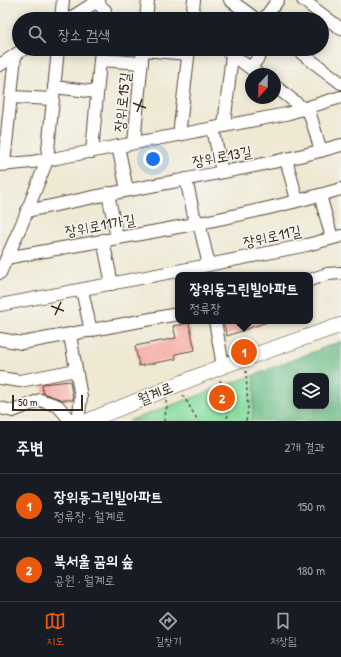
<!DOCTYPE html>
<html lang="ko">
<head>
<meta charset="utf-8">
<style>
	body { margin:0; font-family:"Patrick Hand","Poor Story",sans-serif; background:#242831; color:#f1f3f6 }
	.controls { position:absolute; right:12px; bottom:12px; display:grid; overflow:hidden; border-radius:8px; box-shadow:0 2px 10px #0003 }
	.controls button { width:36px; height:36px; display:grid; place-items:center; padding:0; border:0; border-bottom:1px solid #363941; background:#171b24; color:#f1f3f6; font:20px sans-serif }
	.compass { position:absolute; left:245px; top:68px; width:36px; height:36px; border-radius:50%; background:#171b24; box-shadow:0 2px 10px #0003; rotate:202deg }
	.scale { position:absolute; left:12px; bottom:10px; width:71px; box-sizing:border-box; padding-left:4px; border:2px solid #3b2a1e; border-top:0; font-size:11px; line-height:14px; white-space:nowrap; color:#3b2a1e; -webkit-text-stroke:3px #f6f6f2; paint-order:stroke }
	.you { position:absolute; left:153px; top:159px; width:14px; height:14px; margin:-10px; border:3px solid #fff; border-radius:50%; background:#1a73e8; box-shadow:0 0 0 6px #1a73e833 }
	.badge { display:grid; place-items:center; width:26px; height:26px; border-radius:50%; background:#ea580c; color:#fff; font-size:13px; font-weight:700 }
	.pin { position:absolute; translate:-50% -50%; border:2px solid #fff; box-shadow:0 1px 4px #0006 }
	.popup { position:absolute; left:175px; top:272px; width:138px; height:52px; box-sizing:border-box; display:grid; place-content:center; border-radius:8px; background:#171b24; filter:drop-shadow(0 1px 3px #0005); font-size:13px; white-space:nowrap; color:#9ea1a6 }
	.popup b { font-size:15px; color:#f1f3f6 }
	.popup::after { content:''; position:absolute; left:50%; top:100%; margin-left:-8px; border:8px solid transparent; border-top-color:#171b24 }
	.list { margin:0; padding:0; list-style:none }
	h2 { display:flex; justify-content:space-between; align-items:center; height:52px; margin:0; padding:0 16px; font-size:17px }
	h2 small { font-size:13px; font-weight:400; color:#9ea1a6 }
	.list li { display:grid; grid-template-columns:26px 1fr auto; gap:12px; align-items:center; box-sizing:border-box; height:64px; padding:0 16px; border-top:1px solid #363941 }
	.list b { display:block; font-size:15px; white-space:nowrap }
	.list p { margin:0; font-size:13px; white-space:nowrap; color:#9ea1a6 }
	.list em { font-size:13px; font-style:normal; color:#9ea1a6 }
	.icon { flex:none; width:22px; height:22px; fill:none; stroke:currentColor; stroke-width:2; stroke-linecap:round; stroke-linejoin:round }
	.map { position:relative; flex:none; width:341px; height:421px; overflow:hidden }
	.search { position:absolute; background:#171b24; box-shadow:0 2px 10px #0003; left:12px; right:12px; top:12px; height:44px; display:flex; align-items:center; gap:10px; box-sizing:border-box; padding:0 14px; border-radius:22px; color:#9ea1a6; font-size:15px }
	.sheet { height:180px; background:#171b24 }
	nav { display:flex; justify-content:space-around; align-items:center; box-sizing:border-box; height:56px; border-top:1px solid #363941; background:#171b24; font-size:11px; color:#9ea1a6 }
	nav a { display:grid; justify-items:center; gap:2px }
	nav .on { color:#ea580c }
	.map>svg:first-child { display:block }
	.green { fill:#87dc9f; stroke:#61835e }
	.forest { fill:#6dbc86; stroke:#547352; fill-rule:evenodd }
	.building { fill:#f5ada5 }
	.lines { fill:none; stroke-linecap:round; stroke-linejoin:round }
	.minor-casing { stroke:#564739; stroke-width:14 }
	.major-casing { stroke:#564739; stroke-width:16 }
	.path { stroke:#564739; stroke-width:1.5; stroke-dasharray:3 3; stroke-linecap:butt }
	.minor { stroke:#fff; stroke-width:12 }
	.major { stroke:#fff; stroke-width:15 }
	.ticks { fill:none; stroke:#3b2a1e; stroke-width:1.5 }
	.labels { text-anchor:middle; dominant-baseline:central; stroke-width:3; stroke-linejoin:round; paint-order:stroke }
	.street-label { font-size:15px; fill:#3b2a1e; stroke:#f6f6f2 }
</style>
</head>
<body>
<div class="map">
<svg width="341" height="421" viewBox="0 0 341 421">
	<rect width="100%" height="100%" fill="#f6f6f2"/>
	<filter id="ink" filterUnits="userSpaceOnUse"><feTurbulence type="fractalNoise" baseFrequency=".025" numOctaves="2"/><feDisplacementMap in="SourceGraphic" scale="8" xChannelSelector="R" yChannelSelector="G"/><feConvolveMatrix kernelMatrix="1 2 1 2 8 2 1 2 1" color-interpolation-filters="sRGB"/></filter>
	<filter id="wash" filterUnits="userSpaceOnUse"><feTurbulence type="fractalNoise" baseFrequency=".012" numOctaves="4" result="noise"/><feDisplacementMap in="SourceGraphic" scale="16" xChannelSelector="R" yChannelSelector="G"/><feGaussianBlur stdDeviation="0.9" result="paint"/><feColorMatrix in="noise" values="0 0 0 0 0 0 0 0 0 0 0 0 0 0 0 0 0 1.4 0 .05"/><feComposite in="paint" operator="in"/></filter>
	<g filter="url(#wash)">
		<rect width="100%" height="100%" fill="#efe9d4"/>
		<path class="green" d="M254 375 255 390 252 421H129Z"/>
		<path class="forest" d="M341 341V421H252L255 390 254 375ZM296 376H326V406H296Z"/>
		<g id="blocks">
			<g class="building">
				<path d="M223 321H266L267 322 227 336Z"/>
				<path d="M189 323 195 350 175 354 176 359 139 366 135 346 176 338 173 326Z"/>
				<path d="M70 381 73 400H63L43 393 42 384Z"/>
			</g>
		</g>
	</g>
	<g filter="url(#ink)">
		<use href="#blocks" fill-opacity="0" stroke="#564739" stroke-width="1"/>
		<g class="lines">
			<g class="minor-casing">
				<g id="minor">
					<path d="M230 0 256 19"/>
					<path d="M303 0 341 29"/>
					<path d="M96 2 105 10 104 19"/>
					<path d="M61 19 63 0"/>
					<path d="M69 19 99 0"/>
					<path d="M146 19 148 0"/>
					<path d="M192 19 194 0"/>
					<path d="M264 19 278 0"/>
					<path d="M225 49 258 74"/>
					<path d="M296 49 341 83"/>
					<path d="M143 50 188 54"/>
					<path d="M100 60 142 63"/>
					<path d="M0 65 24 49"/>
					<path d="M251 68 264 49"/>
					<path d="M275 86 310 114 321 151"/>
					<path d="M54 87 97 92"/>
					<path d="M11 97 53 99"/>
					<path d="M224 126 232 54"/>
					<path d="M213 128 222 172"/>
					<path d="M179 135 189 49"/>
					<path d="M134 143 143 49"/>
					<path d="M118 146 127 190"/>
					<path d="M92 152 101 49"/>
					<path d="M286 159 297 200"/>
					<path d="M4 164 15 56"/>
					<path d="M0 165 32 162 57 158 286 114 341 97"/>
					<path d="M186 179 194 216 199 223 209 265"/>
					<path d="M108 193 117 238"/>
					<path d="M320 195 332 238"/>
					<path d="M27 211C77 200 127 190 177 181 232 170 287 161 341 145"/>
					<path d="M103 240 112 284"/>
					<path d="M7 258C119 237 232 221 341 189"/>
					<path d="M0 273 24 219 47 160 58 49"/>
					<path d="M310 280 327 274 341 273"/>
					<path d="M82 290 91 331"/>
					<path d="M0 305 198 267 307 245 341 236"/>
					<path d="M215 321 223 366"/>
					<path d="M70 335 81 397 78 421"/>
					<path d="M0 339 22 343 178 314"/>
					<path d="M0 378 20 381 76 370"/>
					<path d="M0 408 13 411 40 400 58 406 71 421"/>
				</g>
			</g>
			<g class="major-casing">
				<path id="major" d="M88 421 223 366 341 325"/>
			</g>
			<g class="path">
				<path d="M220 380 228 411 227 421"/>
				<path d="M183 395 198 421"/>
				<path d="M164 421 167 406 166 401"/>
				<path d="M246 421 248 410 246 371"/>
			</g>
			<use href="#minor" class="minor"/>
			<use href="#major" class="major"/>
		</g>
	</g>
	<path class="ticks" d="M133 103 146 108M137 112 142 99M51 306 64 311M55 315 61 302"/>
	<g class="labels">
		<g class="street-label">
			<text transform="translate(122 102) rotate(-84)">장위로15길</text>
			<text transform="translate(222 156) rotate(-10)">장위로13길</text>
			<text transform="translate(100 225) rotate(-10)">장위로11가길</text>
			<text transform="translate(272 236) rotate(-12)">장위로11길</text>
			<text transform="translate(155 393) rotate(-22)">월계로</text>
		</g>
	</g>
</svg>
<div class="controls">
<button><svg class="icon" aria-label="layers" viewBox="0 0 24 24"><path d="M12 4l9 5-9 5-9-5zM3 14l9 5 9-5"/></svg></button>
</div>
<svg class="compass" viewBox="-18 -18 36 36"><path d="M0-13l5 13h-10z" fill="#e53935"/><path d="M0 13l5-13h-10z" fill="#9ea1a6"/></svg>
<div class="scale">50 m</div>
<div class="you"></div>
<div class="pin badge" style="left:244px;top:352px">1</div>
<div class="popup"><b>장위동그린빌아파트</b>정류장</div>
<div class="pin badge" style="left:222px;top:398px">2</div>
<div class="search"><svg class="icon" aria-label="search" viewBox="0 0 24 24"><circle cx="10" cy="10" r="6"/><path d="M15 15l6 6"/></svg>장소 검색</div>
</div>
<section class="sheet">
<h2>주변<small>2개 결과</small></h2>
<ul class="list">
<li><span class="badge">1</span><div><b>장위동그린빌아파트</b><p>정류장 · 월계로</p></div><em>150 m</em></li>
<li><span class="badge">2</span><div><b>북서울 꿈의 숲</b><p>공원 · 월계로</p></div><em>180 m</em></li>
</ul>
</section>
<nav>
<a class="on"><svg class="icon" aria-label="map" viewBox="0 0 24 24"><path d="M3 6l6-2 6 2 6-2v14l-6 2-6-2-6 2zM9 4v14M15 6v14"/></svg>지도</a>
<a><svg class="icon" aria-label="directions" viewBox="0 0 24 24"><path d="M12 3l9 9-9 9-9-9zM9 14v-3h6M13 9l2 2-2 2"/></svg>길찾기</a>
<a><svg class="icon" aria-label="saved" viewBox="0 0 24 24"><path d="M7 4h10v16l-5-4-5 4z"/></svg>저장됨</a>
</nav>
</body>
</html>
